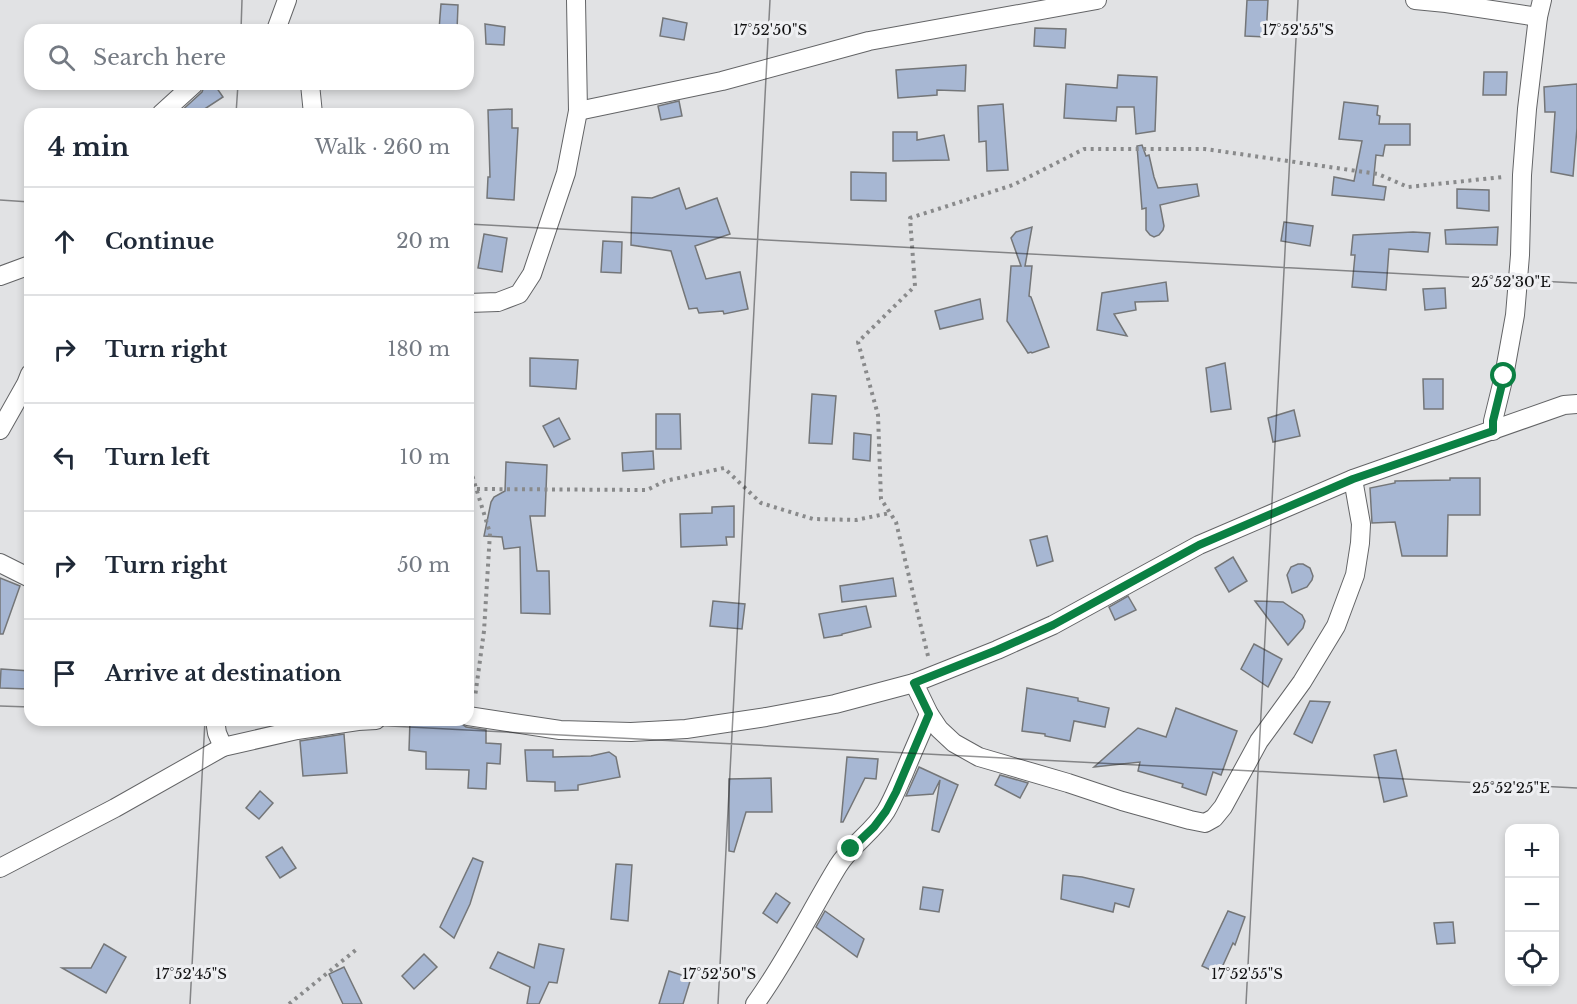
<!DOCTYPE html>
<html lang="en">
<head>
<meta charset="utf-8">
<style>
	body { margin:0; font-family:"Libre Baskerville",serif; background:#f6f6f7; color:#1f2937 }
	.controls { position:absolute; right:18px; bottom:18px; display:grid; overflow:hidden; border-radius:12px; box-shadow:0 3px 9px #0003 }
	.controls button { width:54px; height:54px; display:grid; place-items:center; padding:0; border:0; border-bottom:2px solid #e0e1e3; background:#fff; color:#1f2937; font:30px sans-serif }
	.stop { position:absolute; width:18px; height:18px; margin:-14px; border:4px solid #0b8043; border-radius:50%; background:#fff }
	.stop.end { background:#0b8043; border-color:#fff; box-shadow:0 2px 6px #0008 }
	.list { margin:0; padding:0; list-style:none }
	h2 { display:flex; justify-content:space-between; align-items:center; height:78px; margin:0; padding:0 24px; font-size:26px }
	h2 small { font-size:20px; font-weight:400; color:#747a83 }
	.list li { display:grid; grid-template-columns:39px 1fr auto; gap:18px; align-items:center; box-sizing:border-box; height:108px; padding:0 24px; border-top:2px solid #e0e1e3 }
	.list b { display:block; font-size:22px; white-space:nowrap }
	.list em { font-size:20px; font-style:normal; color:#747a83 }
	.icon { flex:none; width:33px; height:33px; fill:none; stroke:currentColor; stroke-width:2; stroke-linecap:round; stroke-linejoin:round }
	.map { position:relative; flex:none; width:1577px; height:1004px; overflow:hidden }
	.search { position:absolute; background:#fff; box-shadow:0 3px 9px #0003; left:24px; top:24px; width:450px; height:66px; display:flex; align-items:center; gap:15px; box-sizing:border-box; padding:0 21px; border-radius:18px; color:#747a83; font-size:22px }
	.panel { position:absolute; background:#fff; box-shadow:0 3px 9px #0003; left:24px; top:108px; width:450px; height:618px; border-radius:18px }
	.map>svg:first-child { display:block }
	.building { fill:#a7b7d3; stroke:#747678; stroke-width:1.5 }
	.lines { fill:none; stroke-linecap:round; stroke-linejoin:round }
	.street-casing { stroke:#636466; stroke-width:20 }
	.path { stroke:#898a8b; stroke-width:4; stroke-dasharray:3 4.5; stroke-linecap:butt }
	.street { stroke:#fff; stroke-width:18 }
	.route { stroke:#0b8043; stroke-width:8 }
	.ticks { fill:none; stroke:#121213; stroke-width:1.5; stroke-opacity:0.45 }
	.ticks-label { font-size:15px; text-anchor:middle; fill:#121213; stroke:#eeeff2; stroke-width:6; stroke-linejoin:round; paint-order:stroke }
</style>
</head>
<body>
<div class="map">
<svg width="1577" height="1004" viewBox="0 0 1577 1004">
	<rect width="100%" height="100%" fill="#e1e2e4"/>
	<g class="building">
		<path d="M1247 0H1268L1266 37 1245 36Z"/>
		<path d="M441 4 458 5 457 30H439Z"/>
		<path d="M663 18 687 23 684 40 660 36Z"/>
		<path d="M485 24 505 27 504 45 486 44Z"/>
		<path d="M1035 28 1066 29 1065 48 1034 46Z"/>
		<path d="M966 65 965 91 937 90V95L898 98 896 70Z"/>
		<path d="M1484 72H1507L1506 95H1483Z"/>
		<path d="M1118 75 1157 77 1155 131 1136 134 1134 107H1117L1116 121 1064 118 1066 84 1117 88Z"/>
		<path d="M205 84H214L223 97 197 114H178L202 92Z"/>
		<path d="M1577 84V128L1573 176 1551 172 1555 112H1545L1544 87Z"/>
		<path d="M679 101 682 116 661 120 658 106Z"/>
		<path d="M1344 102 1378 106 1377 115 1380 116 1379 124H1410V145H1385L1383 156 1376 155 1373 185 1386 187 1384 200 1332 195 1334 177 1354 181 1362 141 1339 139Z"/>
		<path d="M1003 104 1008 170 987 171 986 141 979 142 978 106Z"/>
		<path d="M512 109V128H518L514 200 487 198 488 177H490L488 110Z"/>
		<path d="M893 132H917V140L944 135 949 160 893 161Z"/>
		<path d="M1142 145 1146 156 1149 155 1154 177 1158 188 1197 184 1199 196 1160 205 1164 226 1163 230 1159 235 1154 237 1150 235 1146 230V208L1142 209 1137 146Z"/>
		<path d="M851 172 886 173V201L851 200Z"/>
		<path d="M679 188 686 209 717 198 730 234 695 246 706 279 740 272 748 309 724 314 723 311 699 313 697 308 689 309 671 251 631 245 632 197 652 198Z"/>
		<path d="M1457 189 1489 190V211L1457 208Z"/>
		<path d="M1284 222 1313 226 1310 246 1281 241Z"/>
		<path d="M1032 227 1025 266H1032L1029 296 1031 297 1049 347 1032 353 1031 352 1028 353 1007 321 1011 266H1021L1011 238 1016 232Z"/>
		<path d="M1498 227 1497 245 1446 244 1445 230Z"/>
		<path d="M1413 232 1430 233 1428 252 1389 249 1386 290 1352 287 1355 255H1351L1353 235Z"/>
		<path d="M484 234 507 238 502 272 478 268Z"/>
		<path d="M603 241 622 242 621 273 601 272Z"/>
		<path d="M1166 282 1168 301 1135 302 1136 310 1114 314 1127 336 1097 330 1102 293Z"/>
		<path d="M1445 288 1446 308 1425 310 1423 289Z"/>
		<path d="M980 299 983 319 940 329 935 311Z"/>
		<path d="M530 358 578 360 576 389 530 386Z"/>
		<path d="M1225 363 1231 409 1211 412 1206 368Z"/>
		<path d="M1423 379H1443V409H1424Z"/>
		<path d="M812 394 836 396 832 444 809 443Z"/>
		<path d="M1294 410 1300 436 1273 442 1268 418Z"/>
		<path d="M656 414H680L681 449H656Z"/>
		<path d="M559 418 570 439 554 447 543 426Z"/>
		<path d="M854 433 871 435 870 461 853 459Z"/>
		<path d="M653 451 654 469 623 471 622 453Z"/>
		<path d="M506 462 547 465 545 516H530L537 571H549L550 614 521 613 520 547 504 549 502 537 484 536 491 502 494 497 505 491Z"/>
		<path d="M1450 478H1480V515H1448L1447 556H1402L1395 522 1372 523 1370 488 1395 483V481L1450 480Z"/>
		<path d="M734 506V537H726L727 545 681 547 680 514 712 513V507Z"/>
		<path d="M1047 536 1053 561 1037 566 1030 540Z"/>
		<path d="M1233 557 1247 581 1229 592 1215 568Z"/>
		<path d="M1298 564H1303L1310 568 1313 576 1312 580 1307 587 1292 593 1287 575 1291 567Z"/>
		<path d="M0 578 20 586 3 634H0Z"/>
		<path d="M893 578 896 596 842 602 840 586Z"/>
		<path d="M1128 596 1136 610 1115 620 1109 607Z"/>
		<path d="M713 601 745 604 742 629 710 626Z"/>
		<path d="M1255 601 1283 602 1302 615 1305 621 1303 628 1288 645Z"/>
		<path d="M866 606 871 627 842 634V635L824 638 819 614Z"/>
		<path d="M1254 644 1282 659 1268 687 1241 669Z"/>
		<path d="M1 669 30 671 29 689 0 688Z"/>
		<path d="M1027 688 1078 698V701L1109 708 1105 727 1074 721 1070 741 1045 736V734L1022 731Z"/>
		<path d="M1310 701 1330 702 1312 743 1294 734Z"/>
		<path d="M1176 708 1237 731 1221 775 1213 772 1206 795 1182 787 1183 784 1138 771 1140 762 1094 767 1138 728 1166 737Z"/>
		<path d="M410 720 459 722 466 727 486 730V743L501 744 500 764 487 763 486 789 468 788 469 770 426 769V752L409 750Z"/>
		<path d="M344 734 347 773 303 776 300 741Z"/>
		<path d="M525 750H553V757L591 756 609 752 616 757 620 777 578 785V790L555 791V782L527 781Z"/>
		<path d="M1396 750 1407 796 1384 802 1374 755Z"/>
		<path d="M847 757 878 759 876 779 865 778 843 822H841Z"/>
		<path d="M919 767 958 785 939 832 932 830 940 780 933 794 906 796Z"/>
		<path d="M1000 775 1028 783 1020 798 995 785Z"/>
		<path d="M771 778 772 812H746L734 852 729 851V779Z"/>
		<path d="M260 791 273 803 259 819 246 808Z"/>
		<path d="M282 847 296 868 280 878 266 857Z"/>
		<path d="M473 858 483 862 470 904 454 938 440 927Z"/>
		<path d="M616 864 632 865 628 921 611 919Z"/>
		<path d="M1063 875 1082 877 1134 889 1129 907 1115 903 1113 912 1061 899Z"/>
		<path d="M923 887 943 890 939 912 920 909Z"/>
		<path d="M776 893 790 903 777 923 763 913Z"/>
		<path d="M825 911 864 939 857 957 816 927Z"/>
		<path d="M1228 911 1245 917 1235 945 1233 943 1219 974 1202 966Z"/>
		<path d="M1453 922 1455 943 1437 944 1434 923Z"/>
		<path d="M104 944 126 957 106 993 62 968H91Z"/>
		<path d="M539 944 564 949 557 983 549 982 539 1004H527L530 987 490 968 498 952 534 968Z"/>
		<path d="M424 954 437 967 414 989 402 976Z"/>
		<path d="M344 967 362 1004H343L329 974Z"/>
		<path d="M669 971 691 978 683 1004H659Z"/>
	</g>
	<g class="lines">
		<g class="street-casing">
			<g id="street">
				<path d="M1415 0 1446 3 1538 17"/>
				<path d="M276 30 287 0"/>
				<path d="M310 84 313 114"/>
				<path d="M578 111 722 81 869 41 1097 0"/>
				<path d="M161 114 194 84"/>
				<path d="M0 276 30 265"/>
				<path d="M468 303 498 302 519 294 532 274 566 173 578 111 576 0"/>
				<path d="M0 430 26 384 30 374"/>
				<path d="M1493 431V421L1504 376 1515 315 1520 255 1522 175 1527 109 1538 17 1542 0"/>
				<path d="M0 563 30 578"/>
				<path d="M914 683 929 714 939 729 954 743 979 757 1068 783 1122 801 1190 820 1205 823 1214 818 1223 807 1259 741 1302 682 1336 626 1355 575 1360 543 1361 524 1353 479"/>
				<path d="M468 716 560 730 631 732 686 729 766 717 835 704 914 683 997 650 1053 625 1199 545 1353 479 1564 405 1577 404"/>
				<path d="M215 720 217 733 223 747"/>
				<path d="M0 868 115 808 223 747 297 730 358 721 376 720"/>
				<path d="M755 1004C787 960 810 912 838 866 851 845 873 832 886 811 893 799 898 786 904 773 912 753 921 734 929 714"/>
			</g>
		</g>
		<g class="path">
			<path d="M468 462 490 533 484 631 475 697"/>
			<path d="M477 489 647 490 665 481 724 468 761 503 813 519 856 520 890 513"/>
			<path d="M928 656 896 522 881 499 878 415 858 342 915 286 910 218 1013 185 1084 149H1205L1378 174 1408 187 1503 177"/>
			<path d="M289 1004 357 949"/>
		</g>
		<use href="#street" class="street"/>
	</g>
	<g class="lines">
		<path class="route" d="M851 849 874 827 886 811 896 792 929 714 914 683 997 650 1053 625 1199 545 1353 479 1493 431V421L1504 376"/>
	</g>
	<path class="ticks" d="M241 30 242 0M236 114 238 84M0 200 30 202M468 224 1577 283M0 706 30 707M275 720 1577 788M190 1004 205 720M718 1004 770 0M1246 1004 1298 0"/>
	<g class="ticks-label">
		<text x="770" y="35">17°52'50"S</text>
		<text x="1298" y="35">17°52'55"S</text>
		<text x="1511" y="287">25°52'30"E</text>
		<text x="1511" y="793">25°52'25"E</text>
		<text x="191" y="979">17°52'45"S</text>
		<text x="719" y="979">17°52'50"S</text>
		<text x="1247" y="979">17°52'55"S</text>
	</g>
</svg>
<div class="controls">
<button>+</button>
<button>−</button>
<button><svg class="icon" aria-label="locate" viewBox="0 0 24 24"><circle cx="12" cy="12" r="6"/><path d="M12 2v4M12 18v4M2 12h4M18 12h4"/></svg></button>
</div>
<div class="stop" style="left:1504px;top:376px"></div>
<div class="stop end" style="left:851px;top:849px"></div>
<div class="search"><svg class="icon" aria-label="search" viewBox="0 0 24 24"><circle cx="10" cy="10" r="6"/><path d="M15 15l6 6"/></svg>Search here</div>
<section class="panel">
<h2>4 min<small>Walk · 260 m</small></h2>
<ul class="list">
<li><svg class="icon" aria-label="ahead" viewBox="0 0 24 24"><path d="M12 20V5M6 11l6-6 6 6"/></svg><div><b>Continue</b></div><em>20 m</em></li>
<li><svg class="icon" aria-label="right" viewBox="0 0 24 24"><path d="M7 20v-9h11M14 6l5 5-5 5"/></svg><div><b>Turn right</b></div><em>180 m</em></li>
<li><svg class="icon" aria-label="left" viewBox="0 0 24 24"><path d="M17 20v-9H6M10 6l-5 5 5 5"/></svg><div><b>Turn left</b></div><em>10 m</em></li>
<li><svg class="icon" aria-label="right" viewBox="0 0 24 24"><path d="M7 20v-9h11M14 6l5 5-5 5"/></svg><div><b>Turn right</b></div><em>50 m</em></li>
<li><svg class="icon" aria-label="arrive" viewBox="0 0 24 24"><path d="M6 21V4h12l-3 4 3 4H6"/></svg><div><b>Arrive at destination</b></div></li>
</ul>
</section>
</div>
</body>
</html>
